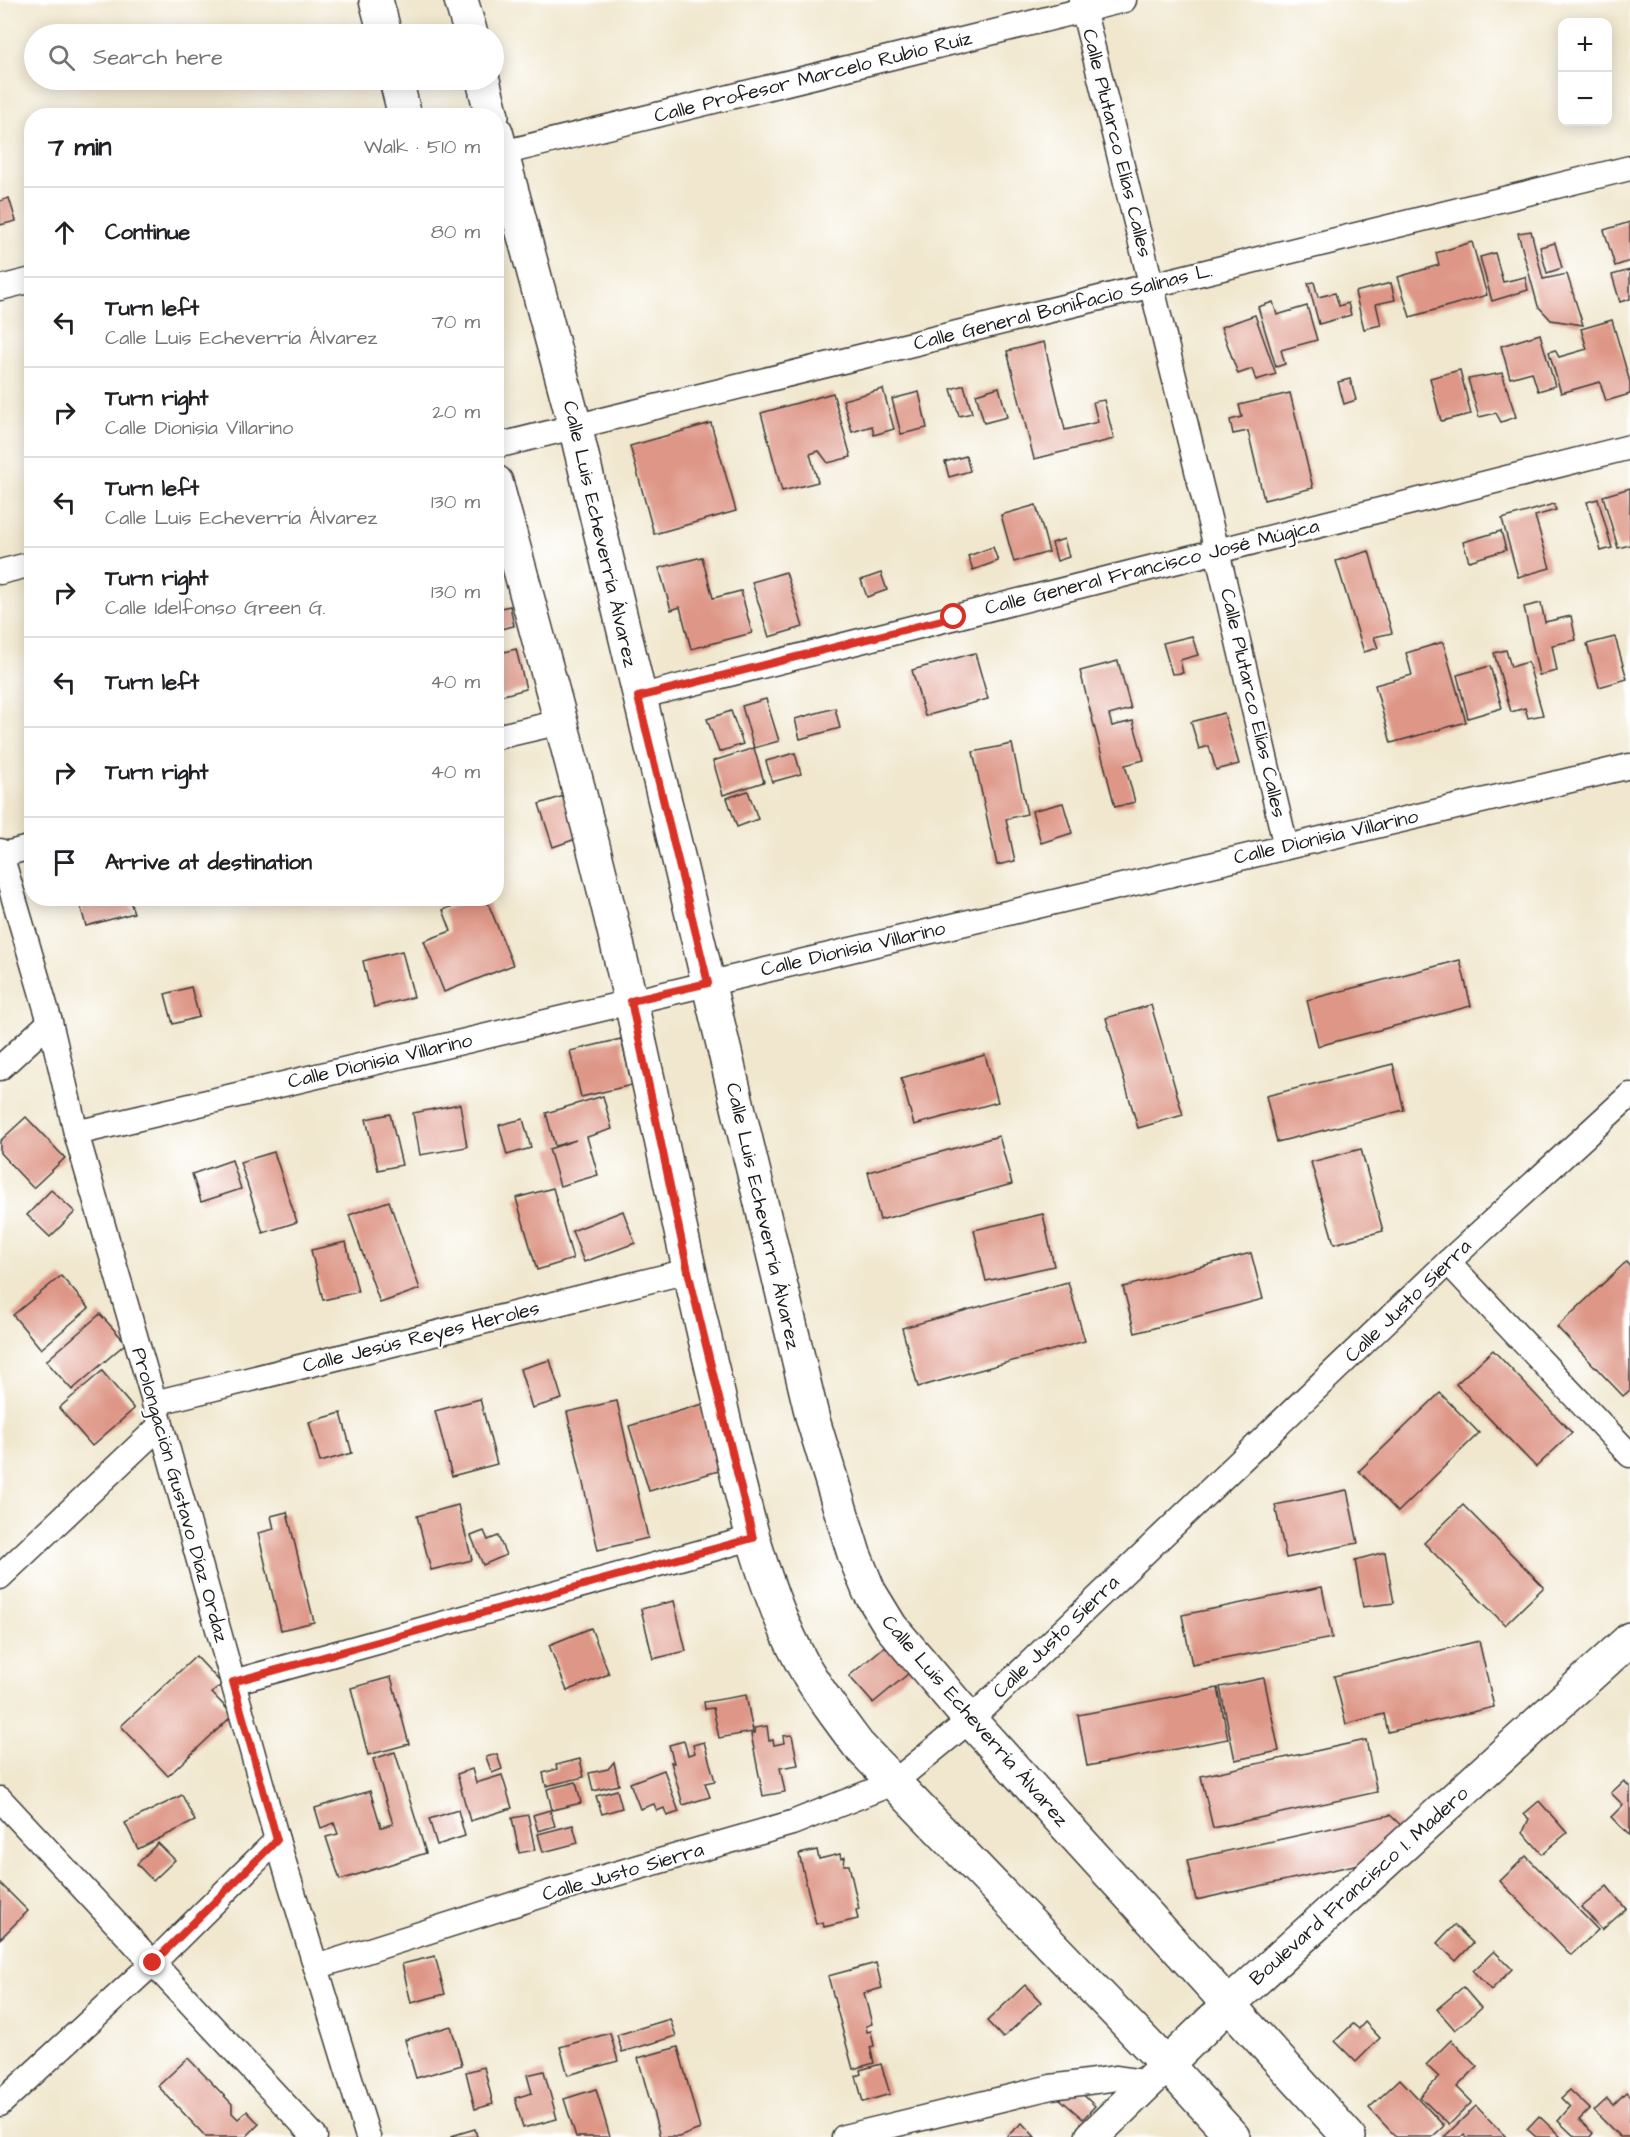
<!DOCTYPE html>
<html lang="en">
<head>
<meta charset="utf-8">
<style>
	body { margin:0; font-family:"Architects Daughter",sans-serif; background:#f2f2f2; color:#202124 }
	.controls { position:absolute; right:18px; top:18px; display:grid; overflow:hidden; border-radius:12px; box-shadow:0 3px 15px #0003 }
	.controls button { width:54px; height:54px; display:grid; place-items:center; padding:0; border:0; border-bottom:2px solid #e0e0e0; background:#fff; color:#202124; font:30px sans-serif }
	.stop { position:absolute; width:18px; height:18px; margin:-14px; border:4px solid #d93025; border-radius:50%; background:#fff }
	.stop.end { background:#d93025; border-color:#fff; box-shadow:0 2px 6px #0008 }
	.list { margin:0; padding:0; list-style:none }
	h2 { display:flex; justify-content:space-between; align-items:center; height:78px; margin:0; padding:0 24px; font-size:26px }
	h2 small { font-size:20px; font-weight:400; color:#757577 }
	.list li { display:grid; grid-template-columns:39px 1fr auto; gap:18px; align-items:center; box-sizing:border-box; height:90px; padding:0 24px; border-top:2px solid #e0e0e0 }
	.list b { display:block; font-size:22px; white-space:nowrap }
	.list p { margin:0; font-size:20px; white-space:nowrap; color:#757577 }
	.list em { font-size:20px; font-style:normal; color:#757577 }
	.icon { flex:none; width:33px; height:33px; fill:none; stroke:currentColor; stroke-width:2; stroke-linecap:round; stroke-linejoin:round }
	.map { position:relative; flex:none; width:1630px; height:2137px; overflow:hidden }
	.search { position:absolute; background:#fff; box-shadow:0 3px 15px #0003; left:24px; top:24px; width:480px; height:66px; display:flex; align-items:center; gap:15px; box-sizing:border-box; padding:0 21px; border-radius:33px; color:#757577; font-size:22px }
	.panel { position:absolute; background:#fff; box-shadow:0 3px 15px #0003; left:24px; top:108px; width:480px; height:798px; border-radius:24px }
	.map>svg:first-child { display:block }
	.building { fill:#de9787 }
	.lines { fill:none; stroke-linecap:round; stroke-linejoin:round }
	.street-casing { stroke:#3c3a37; stroke-width:27 }
	.secondary-casing { stroke:#3c3a37; stroke-width:36 }
	.street { stroke:#fff; stroke-width:24 }
	.secondary { stroke:#fff; stroke-width:33 }
	.route { stroke:#d93025; stroke-width:8 }
	.labels { text-anchor:middle; dominant-baseline:central; stroke-width:4.5; stroke-linejoin:round; paint-order:stroke }
	.street-label { font-size:20px; fill:#1c1c1c; stroke:#fff }
</style>
</head>
<body>
<div class="map">
<svg width="1630" height="2137" viewBox="0 0 1630 2137">
	<rect width="100%" height="100%" fill="#fff"/>
	<filter id="ink" filterUnits="userSpaceOnUse"><feTurbulence type="fractalNoise" baseFrequency=".0167" numOctaves="2"/><feDisplacementMap in="SourceGraphic" scale="12" xChannelSelector="R" yChannelSelector="G"/><feConvolveMatrix kernelMatrix="1 2 1 2 8 2 1 2 1" color-interpolation-filters="sRGB"/></filter>
	<filter id="wash" filterUnits="userSpaceOnUse"><feTurbulence type="fractalNoise" baseFrequency=".008" numOctaves="4" result="noise"/><feDisplacementMap in="SourceGraphic" scale="24" xChannelSelector="R" yChannelSelector="G"/><feGaussianBlur stdDeviation="1.35" result="paint"/><feColorMatrix in="noise" values="0 0 0 0 0 0 0 0 0 0 0 0 0 0 0 0 0 1.4 0 .05"/><feComposite in="paint" operator="in"/></filter>
	<g filter="url(#wash)">
		<rect width="100%" height="100%" fill="#f0e7ce"/>
		<g id="blocks">
			<g class="building">
				<path d="M9 198 16 221 0 225V201Z"/>
				<path d="M1630 222V261L1615 266 1604 230Z"/>
				<path d="M1531 231 1543 279 1567 274 1583 325 1551 320 1538 306 1518 233Z"/>
				<path d="M1472 242 1487 295 1410 317 1398 277 1439 265 1436 253Z"/>
				<path d="M1555 243 1562 268 1547 273 1540 247Z"/>
				<path d="M1495 253 1503 282 1525 277 1528 290 1492 301 1480 257Z"/>
				<path d="M1630 270V299L1620 302 1612 275Z"/>
				<path d="M1314 282 1318 297 1335 293 1339 306 1348 303 1351 315 1319 324 1308 283Z"/>
				<path d="M1391 283 1395 300 1376 304 1381 325 1364 329 1355 292Z"/>
				<path d="M1273 302 1277 315 1307 306 1317 340 1281 350 1285 364 1276 367 1258 307Z"/>
				<path d="M1255 315 1276 374 1256 380 1252 369 1238 374 1221 327Z"/>
				<path d="M1612 320 1630 382V394L1606 401 1600 382 1561 393 1549 352 1555 350 1559 357 1587 349 1581 329Z"/>
				<path d="M1540 334 1555 386 1538 391 1532 372 1510 378 1501 346Z"/>
				<path d="M1044 342 1065 430 1098 422 1093 402 1104 400 1114 439 1034 459 1007 351Z"/>
				<path d="M1460 370 1471 414 1441 421 1430 378Z"/>
				<path d="M1502 373 1516 417 1501 422 1496 413 1479 417 1468 379Z"/>
				<path d="M1350 379 1356 400 1344 404 1338 382Z"/>
				<path d="M964 385 972 413 959 416 951 389Z"/>
				<path d="M999 387 1007 417 984 423 976 394Z"/>
				<path d="M883 389 894 429 874 435 872 426 852 432 843 400Z"/>
				<path d="M919 392 927 428 901 434 892 399Z"/>
				<path d="M833 393 851 457 828 463 819 451 810 454 818 482 782 491 761 413Z"/>
				<path d="M1290 393 1313 488 1264 500 1248 431 1233 434 1230 420 1242 417 1239 405Z"/>
				<path d="M711 423 736 511 654 534 630 446Z"/>
				<path d="M966 456 970 471 949 477 945 462Z"/>
				<path d="M1630 488V545L1618 548 1603 496Z"/>
				<path d="M1598 499 1612 548 1601 551 1587 502Z"/>
				<path d="M1554 504 1556 510 1535 516 1550 568 1518 577 1502 519Z"/>
				<path d="M1036 505 1049 552 1014 562 1001 515Z"/>
				<path d="M1501 531 1506 550 1469 561 1463 542Z"/>
				<path d="M1064 539 1069 557 1057 561 1052 543Z"/>
				<path d="M993 547 998 561 973 570 968 556Z"/>
				<path d="M1369 551 1392 633 1374 637 1378 648 1364 652 1336 561Z"/>
				<path d="M702 557 713 598 741 591 752 633 691 649 680 607 671 610 659 568Z"/>
				<path d="M786 572 803 627 769 637 752 582Z"/>
				<path d="M881 573 887 590 867 597 861 580Z"/>
				<path d="M1541 603 1545 622 1571 616 1576 640 1552 645 1557 671 1539 675 1524 607Z"/>
				<path d="M510 606 514 626 496 630V609Z"/>
				<path d="M1192 636 1198 655 1180 660 1183 673 1172 674 1163 643Z"/>
				<path d="M1615 637 1627 679 1599 687 1587 644Z"/>
				<path d="M1443 642 1466 722 1391 743 1375 685 1412 675 1406 653Z"/>
				<path d="M516 649 526 689 496 697V654Z"/>
				<path d="M1506 650 1511 667 1528 662 1543 715 1528 718 1525 708 1511 712 1494 653Z"/>
				<path d="M975 653 988 699 925 716 912 670Z"/>
				<path d="M1118 661 1131 709 1109 715 1112 726 1133 721 1144 760 1125 765 1135 802 1115 807 1080 671Z"/>
				<path d="M1490 666 1502 708 1468 718 1457 675Z"/>
				<path d="M766 699 779 741 754 748 764 782 723 795 713 761 754 748 742 706Z"/>
				<path d="M835 708 840 728 800 739 795 719Z"/>
				<path d="M731 711 743 744 719 752 707 719Z"/>
				<path d="M1224 713 1239 764 1216 770 1209 746 1199 749 1191 722Z"/>
				<path d="M1012 744 1027 814 1006 819 1015 861 997 865 973 752Z"/>
				<path d="M795 753 801 774 772 782 766 761Z"/>
				<path d="M748 791 758 819 737 827 727 798Z"/>
				<path d="M573 793 587 835 553 847 539 804Z"/>
				<path d="M1063 803 1072 833 1041 843 1032 811Z"/>
				<path d="M78 898H129L134 913 86 926Z"/>
				<path d="M473 898H486L513 965 444 992 424 941 451 931 443 910Z"/>
				<path d="M402 951 414 997 374 1007 363 961Z"/>
				<path d="M1460 960 1471 1006 1318 1046 1307 1000Z"/>
				<path d="M191 987 199 1017 173 1024 165 994Z"/>
				<path d="M1151 1005 1183 1115 1138 1128 1106 1018Z"/>
				<path d="M621 1039 632 1085 581 1097 570 1051Z"/>
				<path d="M985 1055 998 1102 914 1125 901 1078Z"/>
				<path d="M1393 1064 1404 1110 1277 1142 1266 1096Z"/>
				<path d="M603 1096 612 1129 587 1137 598 1175 560 1186 549 1149 576 1140 555 1146 546 1113Z"/>
				<path d="M460 1104 467 1147 420 1155 413 1113Z"/>
				<path d="M390 1114 402 1165 378 1170 366 1119Z"/>
				<path d="M26 1117 65 1158 33 1188 0 1153V1141Z"/>
				<path d="M523 1119 531 1148 507 1155 499 1125Z"/>
				<path d="M999 1136 1012 1184 880 1220 868 1172Z"/>
				<path d="M1361 1149 1383 1231 1334 1244 1311 1162Z"/>
				<path d="M274 1152 297 1222 263 1233 240 1162Z"/>
				<path d="M232 1160 241 1189 201 1202 192 1174Z"/>
				<path d="M553 1188 573 1259 537 1270 516 1198Z"/>
				<path d="M51 1190 75 1212 50 1237 27 1215Z"/>
				<path d="M389 1201 420 1289 380 1303 349 1215Z"/>
				<path d="M623 1211 635 1243 584 1262 572 1231Z"/>
				<path d="M1043 1214 1054 1266 986 1281 974 1230Z"/>
				<path d="M346 1242 358 1292 323 1300 311 1250Z"/>
				<path d="M1251 1253 1263 1299 1135 1333 1123 1287Z"/>
				<path d="M1626 1262 1630 1267V1390L1623 1396 1557 1327Z"/>
				<path d="M61 1276 89 1308 41 1349 13 1315Z"/>
				<path d="M1068 1282 1085 1341 918 1387 902 1328Z"/>
				<path d="M100 1314 126 1343 72 1390 46 1361Z"/>
				<path d="M1493 1350 1572 1433 1536 1467 1456 1384Z"/>
				<path d="M550 1360 562 1399 532 1408 520 1369Z"/>
				<path d="M102 1371 134 1409 92 1446 59 1408Z"/>
				<path d="M1440 1393 1479 1433 1398 1512 1359 1471Z"/>
				<path d="M480 1399 497 1464 452 1476 435 1411Z"/>
				<path d="M617 1401 648 1538 598 1550 567 1412Z"/>
				<path d="M703 1404 722 1470 649 1491 629 1426Z"/>
				<path d="M341 1413 352 1453 320 1462 309 1422Z"/>
				<path d="M1347 1490 1358 1543 1286 1558 1275 1505Z"/>
				<path d="M458 1505 472 1560 431 1570 417 1516Z"/>
				<path d="M1463 1505 1544 1587 1505 1625 1424 1543Z"/>
				<path d="M287 1512 314 1622 281 1630 258 1533 274 1529 271 1516Z"/>
				<path d="M484 1531 488 1540 498 1536 506 1555 483 1565 471 1536Z"/>
				<path d="M1385 1552 1394 1603 1363 1607 1355 1560Z"/>
				<path d="M1322 1587 1332 1638 1192 1665 1182 1615Z"/>
				<path d="M674 1601 686 1651 653 1659 641 1609Z"/>
				<path d="M591 1628 609 1674 567 1691 549 1645Z"/>
				<path d="M1479 1641 1494 1707 1388 1732 1384 1714 1346 1724 1334 1676Z"/>
				<path d="M890 1642 914 1669 873 1703 849 1676Z"/>
				<path d="M196 1656 222 1684 212 1693 233 1715 168 1776 121 1726Z"/>
				<path d="M391 1677 409 1744 368 1755 351 1688Z"/>
				<path d="M1264 1678 1279 1751 1235 1760 1220 1687Z"/>
				<path d="M1218 1688 1228 1739 1087 1766 1078 1715Z"/>
				<path d="M746 1695 753 1732 719 1738 713 1708 705 1709 704 1702Z"/>
				<path d="M767 1726 769 1741 773 1740 774 1745 784 1743 783 1736 792 1735 798 1765 780 1768 785 1792 763 1796 751 1734 755 1733 754 1728Z"/>
				<path d="M1366 1740 1377 1792 1213 1828 1201 1776Z"/>
				<path d="M684 1741 688 1755 695 1753 693 1745 704 1742 715 1781 705 1783 710 1797 683 1805 671 1762 674 1763 669 1745Z"/>
				<path d="M395 1752 426 1853 340 1880 326 1837 338 1834 334 1823 321 1828 315 1808 370 1791 381 1827 393 1824 373 1759Z"/>
				<path d="M497 1754 502 1769 492 1773 486 1757Z"/>
				<path d="M580 1759 584 1777 546 1786 543 1773 557 1769 556 1765Z"/>
				<path d="M614 1762 619 1785 593 1791 589 1773 608 1769Z"/>
				<path d="M472 1769 476 1783 502 1775 512 1808 470 1821 457 1774Z"/>
				<path d="M664 1770 679 1812 667 1816 664 1808 657 1811 654 1804 640 1809 630 1783Z"/>
				<path d="M1624 1781 1630 1787V1836L1611 1817 1623 1805 1611 1793Z"/>
				<path d="M576 1782 581 1803 552 1810 547 1789Z"/>
				<path d="M617 1790 622 1808 602 1814 596 1796Z"/>
				<path d="M182 1795 195 1821 138 1849 125 1823Z"/>
				<path d="M1539 1801 1567 1833 1542 1854 1523 1832 1529 1819 1524 1814Z"/>
				<path d="M458 1810 465 1836 437 1845 429 1819Z"/>
				<path d="M550 1810 555 1826 538 1831 533 1815Z"/>
				<path d="M528 1815 535 1850 519 1853 512 1818Z"/>
				<path d="M1390 1815 1405 1829 1377 1860 1196 1900 1187 1860Z"/>
				<path d="M573 1825 578 1843 543 1852 538 1834Z"/>
				<path d="M158 1843 175 1860 153 1881 137 1864Z"/>
				<path d="M817 1850 819 1859 840 1854 841 1859 845 1857 844 1865H849L859 1909 856 1910 858 1919 824 1927 823 1922 816 1924 799 1854Z"/>
				<path d="M1526 1856 1598 1930 1571 1955 1500 1881Z"/>
				<path d="M0 1883 28 1911 0 1939Z"/>
				<path d="M1607 1886 1626 1909 1602 1930 1582 1907Z"/>
				<path d="M1454 1925 1473 1943 1456 1961 1437 1943Z"/>
				<path d="M1494 1951 1512 1969 1491 1990 1473 1971Z"/>
				<path d="M435 1956 445 1994 411 2003 402 1964Z"/>
				<path d="M876 1963 882 1988 864 1993 872 2024 866 2026 867 2032 871 2031 874 2046 870 2047 874 2063 853 2069 828 1976Z"/>
				<path d="M1025 1985 1041 2002 1003 2038 987 2021Z"/>
				<path d="M1463 1987 1481 2008 1455 2030 1437 2009Z"/>
				<path d="M670 2019 676 2036 622 2052 617 2035Z"/>
				<path d="M1365 2022 1380 2038 1356 2062 1335 2041 1353 2024 1359 2029Z"/>
				<path d="M451 2026 462 2065 416 2078 405 2040Z"/>
				<path d="M610 2033 618 2061 568 2075 560 2047Z"/>
				<path d="M1451 2040 1477 2067 1457 2087 1472 2102 1449 2125 1420 2097 1439 2077 1426 2065Z"/>
				<path d="M678 2047 700 2129 679 2137H660L638 2058Z"/>
				<path d="M188 2058 232 2104V2113L238 2119 247 2111 259 2124 246 2137H206L158 2086Z"/>
				<path d="M881 2064 890 2094 863 2102 856 2076 861 2074 860 2070Z"/>
				<path d="M484 2067 493 2104 475 2109 466 2072Z"/>
				<path d="M544 2071 557 2119 523 2128 515 2098 532 2093 527 2075Z"/>
				<path d="M1400 2079 1444 2126 1432 2137H1396L1369 2108Z"/>
				<path d="M1073 2085 1095 2106 1083 2119 1060 2099Z"/>
				<path d="M596 2089 610 2137H576L564 2099Z"/>
				<path d="M1570 2090 1590 2109 1579 2120 1593 2133 1590 2137H1575L1558 2121 1570 2107 1561 2098Z"/>
				<path d="M1626 2092 1630 2096V2137H1620L1594 2111 1607 2099 1613 2105Z"/>
				<path d="M1476 2106 1506 2137H1467L1464 2134 1461 2137H1444Z"/>
				<path d="M1539 2116 1561 2137H1536L1527 2129Z"/>
				<path d="M1022 2123 1035 2137H1006Z"/>
				<path d="M475 2129 477 2137H451V2136Z"/>
			</g>
		</g>
	</g>
	<g filter="url(#ink)">
		<use href="#blocks" fill-opacity="0" stroke="#3c3a37" stroke-width="1.5"/>
		<g class="lines">
			<g class="street-casing">
				<g id="street">
					<path d="M1081 0 1217 551 1286 847"/>
					<path d="M502 153 1124 0"/>
					<path d="M0 288 32 280"/>
					<path d="M496 446 1630 168"/>
					<path d="M0 572 32 564"/>
					<path d="M638 697 1630 447"/>
					<path d="M496 737 561 722"/>
					<path d="M0 851 50 1022 76 1133 161 1425 277 1840 368 2137"/>
					<path d="M1 855 32 847"/>
					<path d="M0 1068 50 1022"/>
					<path d="M76 1133 1630 766"/>
					<path d="M1448 1262 1630 1455"/>
					<path d="M154 1403 688 1271"/>
					<path d="M0 1577 161 1425"/>
					<path d="M233 1682 752 1538"/>
					<path d="M0 1799 315 2137"/>
					<path d="M316 1967 549 1893 792 1823 893 1783 970 1720 1448 1262 1630 1095"/>
					<path d="M0 2104 153 1963 277 1840"/>
					<path d="M844 2137 1051 2087 1117 2078 1150 2083"/>
				</g>
			</g>
			<g class="secondary-casing">
				<g id="secondary">
					<path d="M376 0 385 34"/>
					<path d="M461 0 471 34"/>
					<path d="M396 80 405 116"/>
					<path d="M483 80 492 116"/>
					<path d="M496 132 575 426 813 1420 854 1554 869 1591 891 1627 970 1720 1349 2137"/>
					<path d="M496 482C543 655 591 828 631 1003 660 1130 685 1258 716 1385 738 1478 756 1577 802 1663 818 1692 838 1718 858 1745L1168 2066 1233 2137"/>
					<path d="M1092 2137 1229 2004 1630 1639"/>
				</g>
			</g>
			<use href="#street" class="street"/>
			<use href="#secondary" class="secondary"/>
		</g>
	</g>
	<g class="lines" filter="url(#ink)">
		<path class="route" d="M153 1963 277 1840 233 1682 753 1538 688 1271 631 1001 708 983 638 697 954 617"/>
	</g>
	<g class="labels">
		<g class="street-label">
			<text transform="translate(813 77) rotate(-14)">Calle Profesor Marcelo Rubio Ruíz</text>
			<text transform="translate(1117 143) rotate(76)">Calle Plutarco Elías Calles</text>
			<text transform="translate(1063 307) rotate(-14)">Calle General Bonifacio Salinas L.</text>
			<text transform="translate(600 534) rotate(77)">Calle Luis Echeverría Álvarez</text>
			<text transform="translate(1152 567) rotate(-14)">Calle General Francisco José Múgica</text>
			<text transform="translate(1253 703) rotate(77)">Calle Plutarco Elías Calles</text>
			<text transform="translate(1326 837) rotate(-13)">Calle Dionisia Villarino</text>
			<text transform="translate(853 949) rotate(-13)">Calle Dionisia Villarino</text>
			<text transform="translate(380 1061) rotate(-13)">Calle Dionisia Villarino</text>
			<text transform="translate(763 1216) rotate(77)">Calle Luis Echeverría Álvarez</text>
			<text transform="translate(1408 1301) rotate(-44)">Calle Justo Sierra</text>
			<text transform="translate(421 1337) rotate(-14)">Calle Jesús Reyes Heroles</text>
			<text transform="translate(180 1495) rotate(74)">Prolongación Gustavo Díaz Ordaz</text>
			<text transform="translate(1056 1637) rotate(-44)">Calle Justo Sierra</text>
			<text transform="translate(975 1721) rotate(49)">Calle Luis Echeverría Álvarez</text>
			<text transform="translate(623 1872) rotate(-16)">Calle Justo Sierra</text>
			<text transform="translate(1359 1886) rotate(-42)">Boulevard Francisco I. Madero</text>
		</g>
	</g>
</svg>
<div class="controls">
<button>+</button>
<button>−</button>
</div>
<div class="stop" style="left:954px;top:617px"></div>
<div class="stop end" style="left:153px;top:1963px"></div>
<div class="search"><svg class="icon" aria-label="search" viewBox="0 0 24 24"><circle cx="10" cy="10" r="6"/><path d="M15 15l6 6"/></svg>Search here</div>
<section class="panel">
<h2>7 min<small>Walk · 510 m</small></h2>
<ul class="list">
<li><svg class="icon" aria-label="ahead" viewBox="0 0 24 24"><path d="M12 20V5M6 11l6-6 6 6"/></svg><div><b>Continue</b></div><em>80 m</em></li>
<li><svg class="icon" aria-label="left" viewBox="0 0 24 24"><path d="M17 20v-9H6M10 6l-5 5 5 5"/></svg><div><b>Turn left</b><p>Calle Luis Echeverría Álvarez</p></div><em>70 m</em></li>
<li><svg class="icon" aria-label="right" viewBox="0 0 24 24"><path d="M7 20v-9h11M14 6l5 5-5 5"/></svg><div><b>Turn right</b><p>Calle Dionisia Villarino</p></div><em>20 m</em></li>
<li><svg class="icon" aria-label="left" viewBox="0 0 24 24"><path d="M17 20v-9H6M10 6l-5 5 5 5"/></svg><div><b>Turn left</b><p>Calle Luis Echeverría Álvarez</p></div><em>130 m</em></li>
<li><svg class="icon" aria-label="right" viewBox="0 0 24 24"><path d="M7 20v-9h11M14 6l5 5-5 5"/></svg><div><b>Turn right</b><p>Calle Idelfonso Green G.</p></div><em>130 m</em></li>
<li><svg class="icon" aria-label="left" viewBox="0 0 24 24"><path d="M17 20v-9H6M10 6l-5 5 5 5"/></svg><div><b>Turn left</b></div><em>40 m</em></li>
<li><svg class="icon" aria-label="right" viewBox="0 0 24 24"><path d="M7 20v-9h11M14 6l5 5-5 5"/></svg><div><b>Turn right</b></div><em>40 m</em></li>
<li><svg class="icon" aria-label="arrive" viewBox="0 0 24 24"><path d="M6 21V4h12l-3 4 3 4H6"/></svg><div><b>Arrive at destination</b></div></li>
</ul>
</section>
</div>
</body>
</html>
